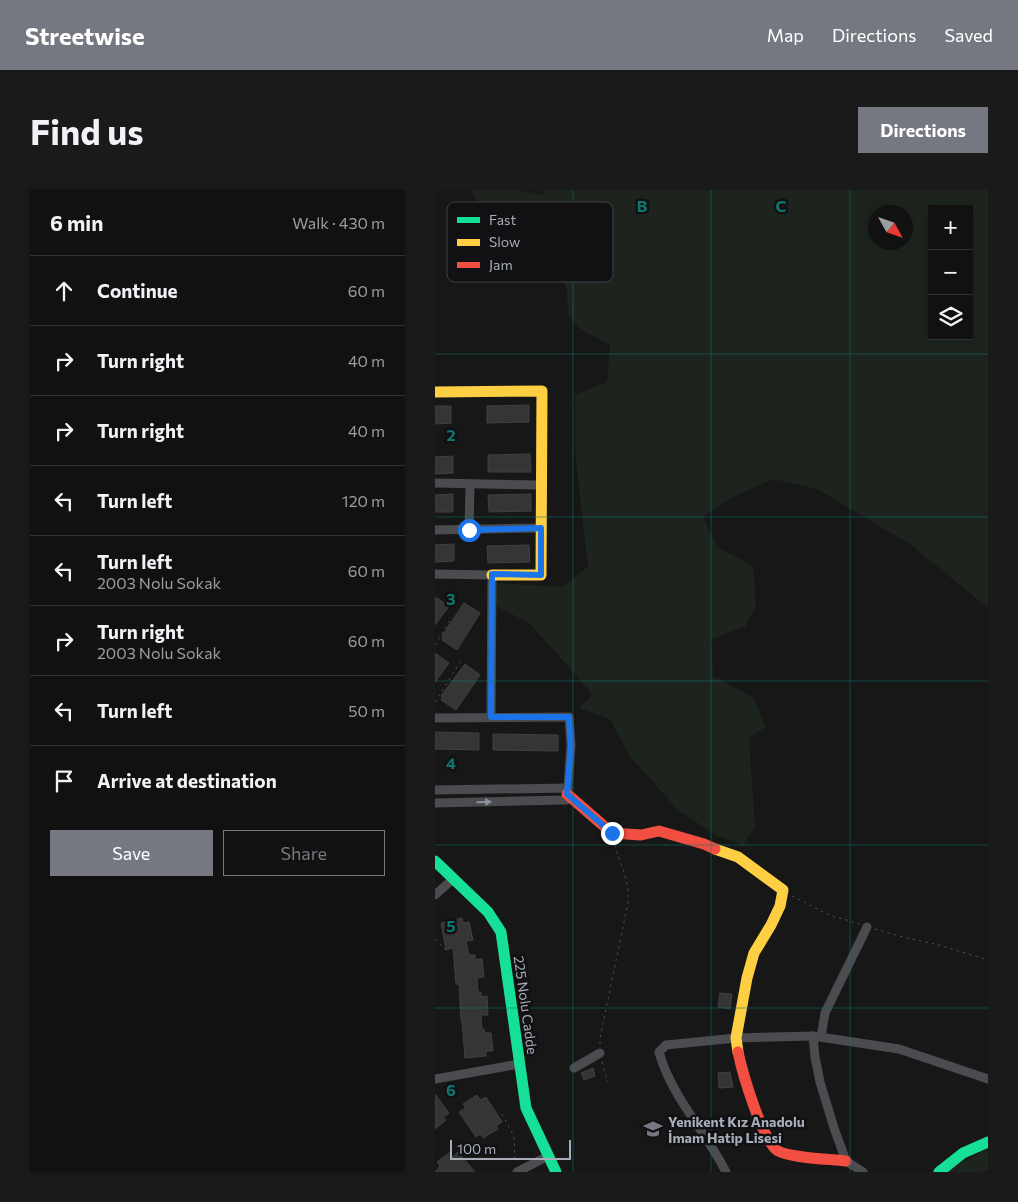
<!DOCTYPE html>
<html lang="en">
<head>
<meta charset="utf-8">
<style>
	body { margin:0; font-family:Commissioner,sans-serif; background:#1a1a1a; color:#f1f3f6 }
	.controls { position:absolute; right:15px; top:15px; display:grid; overflow:hidden; border-radius:0px; box-shadow:0 2px 8px #0003 }
	.controls button { width:45px; height:45px; display:grid; place-items:center; padding:0; border:0; border-bottom:1px solid #303131; background:#111; color:#f1f3f6; font:25px sans-serif }
	.compass { position:absolute; left:433px; top:15px; width:45px; height:45px; border-radius:50%; background:#111; box-shadow:0 2px 8px #0003; rotate:130deg }
	.scale { position:absolute; left:15px; bottom:12px; width:121px; box-sizing:border-box; padding-left:5px; border:2px solid #a8adb8; border-top:0; font-size:14px; line-height:18px; white-space:nowrap; color:#a8adb8; -webkit-text-stroke:4px #111113; paint-order:stroke }
	.stop { position:absolute; width:15px; height:15px; margin:-11px; border:4px solid #1a73e8; border-radius:50%; background:#fff }
	.stop.end { background:#1a73e8; border-color:#fff; box-shadow:0 1px 5px #0008 }
	.list { margin:0; padding:0; list-style:none }
	h2 { display:flex; justify-content:space-between; align-items:center; height:65px; margin:0; padding:0 20px; font-size:21px }
	h2 small { font-size:16px; font-weight:400; color:#9c9d9f }
	.list li { display:grid; grid-template-columns:32px 1fr auto; gap:15px; align-items:center; box-sizing:border-box; height:70px; padding:0 20px; border-top:1px solid #303131 }
	.list b { display:block; font-size:19px; white-space:nowrap }
	.list p { margin:0; font-size:16px; white-space:nowrap; color:#9c9d9f }
	.list em { font-size:16px; font-style:normal; color:#9c9d9f }
	.actions { display:flex; gap:10px; padding:15px 20px }
	.actions a { flex:1; padding:11px 0; border:1px solid #757880; border-radius:0px; text-align:center; font-size:18px; color:#757880 }
	.actions .main { background:#757880; color:#fff }
	.icon { flex:none; width:28px; height:28px; fill:none; stroke:currentColor; stroke-width:2; stroke-linecap:round; stroke-linejoin:round }
	.map { position:relative; flex:none; width:553px; height:982px; overflow:hidden; border-radius:0px }
	header { display:flex; align-items:center; gap:30px; box-sizing:border-box; height:70px; padding:0 25px; background:#757880; color:#fff }
	header strong { font-size:24px }
	nav { display:flex; gap:28px; margin-inline-start:auto; font-size:18px }
	.intro { display:flex; align-items:center; justify-content:space-between; box-sizing:border-box; height:120px; padding:0 30px }
	h1 { margin:0; font-size:35px }
	.button { padding:12px 22px; border-radius:0px; background:#757880; color:#fff; font-size:18px; font-weight:700 }
	main { display:flex; gap:30px; padding:0 30px }
	aside { flex:1; background:#111; border-radius:0px; box-shadow:0 2px 8px #0003 }
	.map>svg:first-child { display:block }
	.green { fill:#1d241e; fill-rule:evenodd }
	.building { fill:#353536; stroke:#3f4043 }
	.lines { fill:none; stroke-linecap:round; stroke-linejoin:round }
	.path { stroke:#4d4e52; stroke-width:1; stroke-dasharray:2.5 4; stroke-linecap:butt }
	.street { stroke:#4b4c50; stroke-width:9 }
	.fast { stroke:#16e098; stroke-width:11 }
	.slow { stroke:#ffcf43; stroke-width:11 }
	.jam { stroke:#f24e42; stroke-width:11 }
	.oneway { fill:#8c9099 }
	.route { stroke:#1a73e8; stroke-width:6 }
	.grid { fill:none; stroke:#0f766e; stroke-width:1; stroke-opacity:0.55 }
	.labels { text-anchor:middle; dominant-baseline:central; stroke-width:5; stroke-linejoin:round; paint-order:stroke }
	.street-label { font-size:14px; fill:#a8adb8; stroke:#111113 }
	.poi-label { font-size:14px; font-weight:bold; fill:#a8adb8; stroke:#111113; text-anchor:start }
	.key { fill:#111113; stroke:#3e4045; stroke-width:1 }
	.key-label { font-size:14px; fill:#a8adb8 }
	.grid-label { font-size:16px; text-anchor:middle; font-weight:bold; fill:#0f766e; stroke:#111113; stroke-width:5; stroke-linejoin:round; paint-order:stroke }
</style>
</head>
<body>
<header>
<strong>Streetwise</strong>
<nav><a>Map</a><a>Directions</a><a>Saved</a></nav>
</header>
<div class="intro"><h1>Find us</h1><a class="button">Directions</a></div>
<main>
<aside>
<h2>6 min<small>Walk · 430 m</small></h2>
<ul class="list">
<li><svg class="icon" aria-label="ahead" viewBox="0 0 24 24"><path d="M12 20V5M6 11l6-6 6 6"/></svg><div><b>Continue</b></div><em>60 m</em></li>
<li><svg class="icon" aria-label="right" viewBox="0 0 24 24"><path d="M7 20v-9h11M14 6l5 5-5 5"/></svg><div><b>Turn right</b></div><em>40 m</em></li>
<li><svg class="icon" aria-label="right" viewBox="0 0 24 24"><path d="M7 20v-9h11M14 6l5 5-5 5"/></svg><div><b>Turn right</b></div><em>40 m</em></li>
<li><svg class="icon" aria-label="left" viewBox="0 0 24 24"><path d="M17 20v-9H6M10 6l-5 5 5 5"/></svg><div><b>Turn left</b></div><em>120 m</em></li>
<li><svg class="icon" aria-label="left" viewBox="0 0 24 24"><path d="M17 20v-9H6M10 6l-5 5 5 5"/></svg><div><b>Turn left</b><p>2003 Nolu Sokak</p></div><em>60 m</em></li>
<li><svg class="icon" aria-label="right" viewBox="0 0 24 24"><path d="M7 20v-9h11M14 6l5 5-5 5"/></svg><div><b>Turn right</b><p>2003 Nolu Sokak</p></div><em>60 m</em></li>
<li><svg class="icon" aria-label="left" viewBox="0 0 24 24"><path d="M17 20v-9H6M10 6l-5 5 5 5"/></svg><div><b>Turn left</b></div><em>50 m</em></li>
<li><svg class="icon" aria-label="arrive" viewBox="0 0 24 24"><path d="M6 21V4h12l-3 4 3 4H6"/></svg><div><b>Arrive at destination</b></div></li>
</ul>
<div class="actions"><a class="main">Save</a><a>Share</a></div>
</aside>
<div class="map">
<svg width="553" height="982" viewBox="0 0 553 982">
	<rect width="100%" height="100%" fill="#171717"/>
	<g class="green">
		<path d="M36 0H82L111 5 107 0H553V418L475 354 382 299 338 289 296 308 268 327 282 357 318 376 321 415 310 437 276 449 278 486 319 508 330 537 314 548 320 637 308 655 282 646 243 620 194 565 175 529 144 518 157 505 143 487 94 433 61 416 60 393 127 397 153 377 141 272 140 205 172 192 175 155 147 140 134 126 131 95 74 61 52 28ZM497 19H534V146H497ZM440 22H470V52H440Z"/>
		<path d="M553 958V980L546 982H513L519 977Z"/>
	</g>
	<g class="building">
		<path d="M94 215V232L52 233V216Z"/>
		<path d="M0 216H16V233L0 234Z"/>
		<path d="M95 264 96 282H53V265Z"/>
		<path d="M18 266V283L0 284V267Z"/>
		<path d="M18 304V322H0V305Z"/>
		<path d="M96 304V321L54 322 53 305Z"/>
		<path d="M19 354V371L0 372V355Z"/>
		<path d="M94 355 95 372 53 373 52 356Z"/>
		<path d="M0 407 14 416 0 435Z"/>
		<path d="M29 413 45 423 22 460 7 450 8 447 7 446Z"/>
		<path d="M0 463 14 473 0 492Z"/>
		<path d="M30 474 45 485 21 520 6 510 8 507 6 506Z"/>
		<path d="M0 542 44 543V560L0 559Z"/>
		<path d="M58 544 123 545V561L58 560Z"/>
		<path d="M27 728 28 733 34 732 38 750 31 751 34 765H40V769H47L49 787 42 788 43 802H46V807L52 806 53 825H46L47 839H49L50 843H56L58 861H51V866L30 868 27 831H26L24 794H21L18 758 11 760 6 733Z"/>
		<path d="M285 803 297 804 295 819 283 817Z"/>
		<path d="M158 878 160 886 149 890 146 883Z"/>
		<path d="M295 882 298 897 284 898 283 883Z"/>
		<path d="M0 904 14 923 8 928 11 930 0 939Z"/>
		<path d="M42 905 45 910 51 907 67 932 61 936 63 939 48 948 46 944 41 947 24 922 31 918 28 914Z"/>
		<path d="M15 962 18 967 23 962 40 982H0L5 976 2 972Z"/>
	</g>
	<g class="lines">
		<g class="path">
			<path d="M0 455 15 431"/>
			<path d="M0 512 27 469"/>
			<path d="M357 706 394 725 425 734"/>
			<path d="M440 739 468 747 504 755 553 770"/>
			<path d="M0 749 14 763"/>
			<path d="M165 854V848L193 713C195 690 185 675 179 653"/>
			<path d="M167 872 173 892"/>
			<path d="M67 924 79 946 80 973"/>
		</g>
		<g class="street">
			<path d="M0 293 105 295"/>
			<path d="M0 340 106 338"/>
			<path d="M34 340 35 294"/>
			<path d="M0 384 57 385 56 527"/>
			<path d="M0 528 134 527 136 555 133 598"/>
			<path d="M0 600 133 598 131 610 0 613"/>
			<path d="M0 705 18 689"/>
			<path d="M378 846 380 867 385 892 399 938 411 971 428 982"/>
			<path d="M386 847 390 823 432 737"/>
			<path d="M139 878 165 863"/>
			<path d="M0 889 84 874"/>
			<path d="M82 982 113 966"/>
			<path d="M291 982C271 942 236 906 224 862L231 855 301 848 378 846 464 859 553 889"/>
		</g>
		<g class="fast">
			<path d="M0 671 53 722 66 742 91 918 121 982"/>
			<path d="M504 982 528 963 553 952"/>
		</g>
		<g class="slow">
			<path d="M0 202 107 201 106 385H57"/>
			<path d="M280 659 303 667 348 700 345 716 336 735 319 763 312 788 301 848 303 862"/>
		</g>
		<g class="jam">
			<path d="M132 604 177 643 206 645 224 641 269 654 280 659"/>
			<path d="M303 862C307 881 327 951 343 961 356 968 394 969 411 971"/>
		</g>
	</g>
	<defs><path id="oneway-solid" d="M-6-.8H1V-3.2L6.5 0L1 3.2V.8H-6Z" transform="scale(1.25)"/></defs>
	<use class="oneway" href="#oneway-solid" transform="translate(49 612) rotate(-1)"/>
	<g class="lines">
		<path class="route" d="M34 340 106 338V385L57 384 56 527H134L136 555 132 604 177 643"/>
	</g>
	<path class="grid" d="M138 0V982M276 0V982M415 0V982M0 164H553M0 327H553M0 491H553M0 655H553M0 818H553"/>
	<defs>
		<g id="school-bare" transform="scale(1.5)"><path d="M0-5L7-2L0 1L-7-2ZM-4 1L0 2.5L4 1V4Q0 6-4 4Z" fill="#757880" stroke="#111113" stroke-width="2.5" paint-order="stroke"/></g>
	</defs>
	<g fill-rule="evenodd">
		<use href="#school-bare" x="218" y="939"/>
	</g>
	<g class="labels">
		<g class="street-label">
			<text transform="translate(91 815) rotate(82)">225 Nolu Cadde</text>
		</g>
		<g class="poi-label">
			<text x="233" y="931">Yenikent Kız Anadolu<tspan x="233" dy="16">İmam Hatip Lisesi</tspan></text>
		</g>
	</g>
	<rect x="12" y="12" width="166" height="80" rx="8" class="key"/>
	<rect x="22" y="27" width="23" height="6" fill="#16e098"/>
	<rect x="22" y="49" width="23" height="7" fill="#ffcf43"/>
	<rect x="22" y="72" width="23" height="6" fill="#f24e42"/>
	<g class="key-label">
		<text x="54" y="35">Fast</text>
		<text x="54" y="57">Slow</text>
		<text x="54" y="80">Jam</text>
	</g>
	<g class="grid-label">
		<text x="207" y="22">B</text>
		<text x="346" y="22">C</text>
		<text x="16" y="251">2</text>
		<text x="16" y="415">3</text>
		<text x="16" y="579">4</text>
		<text x="16" y="742">5</text>
		<text x="16" y="906">6</text>
	</g>
</svg>
<div class="controls">
<button>+</button>
<button>−</button>
<button><svg class="icon" aria-label="layers" viewBox="0 0 24 24"><path d="M12 4l9 5-9 5-9-5zM3 14l9 5 9-5"/></svg></button>
</div>
<svg class="compass" viewBox="-18 -18 36 36"><path d="M0-13l5 13h-10z" fill="#e53935"/><path d="M0 13l5-13h-10z" fill="#9c9d9f"/></svg>
<div class="scale">100 m</div>
<div class="stop" style="left:34px;top:340px"></div>
<div class="stop end" style="left:177px;top:643px"></div>
</div>
</main>
</body>
</html>
